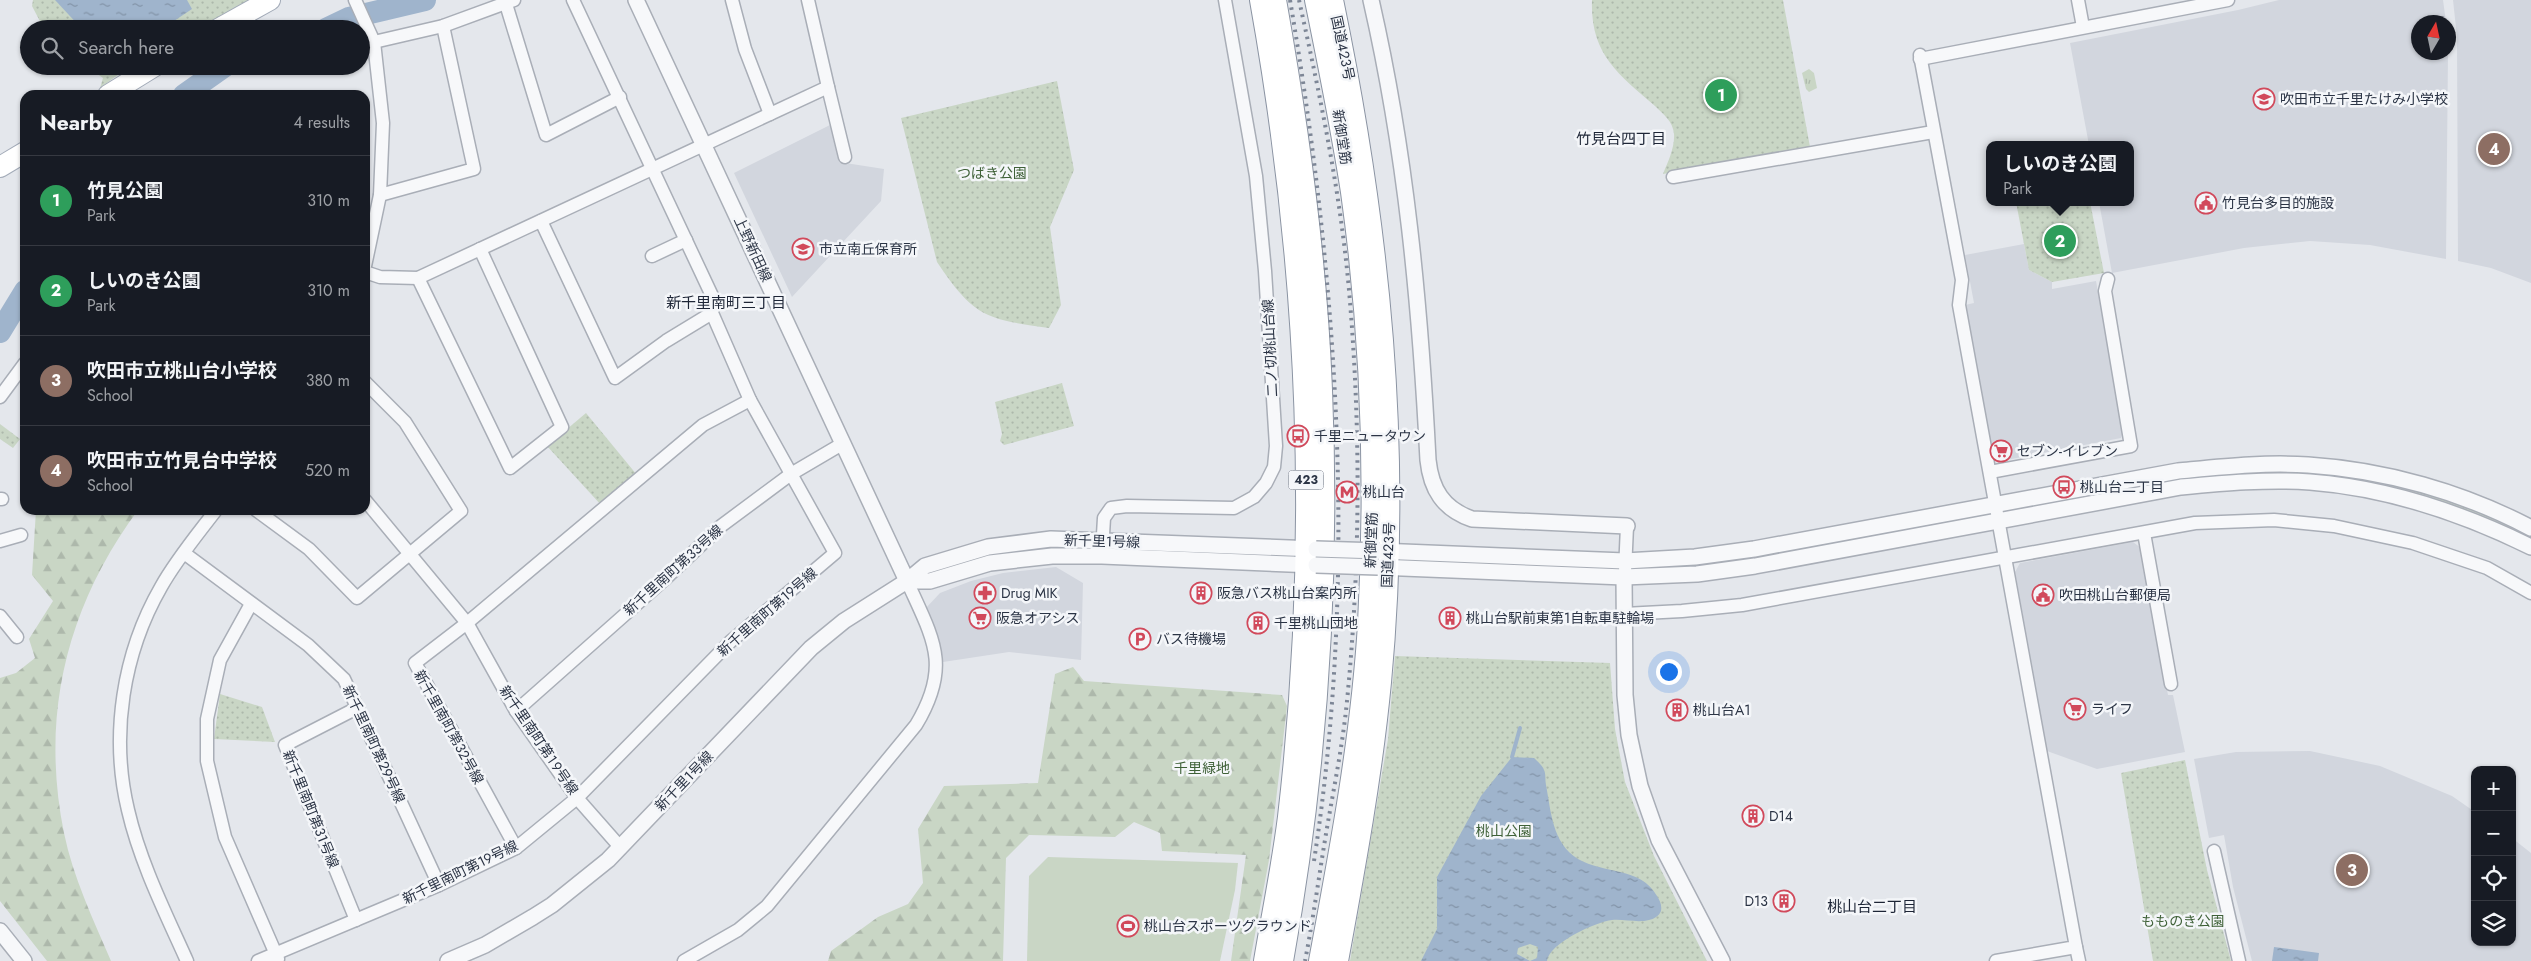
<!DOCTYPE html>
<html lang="en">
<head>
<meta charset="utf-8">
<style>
	body { margin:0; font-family:Jost,"Noto Sans JP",sans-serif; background:#242831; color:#f1f3f6 }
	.controls { position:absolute; right:15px; bottom:15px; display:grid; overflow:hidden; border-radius:10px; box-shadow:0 1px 4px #0004 }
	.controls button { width:45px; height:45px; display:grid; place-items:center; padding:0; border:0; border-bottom:1px solid #363941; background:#171b24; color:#f1f3f6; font:25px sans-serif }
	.compass { position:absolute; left:2411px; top:15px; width:45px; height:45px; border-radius:50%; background:#171b24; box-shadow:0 1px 4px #0004; rotate:9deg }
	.you { position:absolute; left:1668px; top:671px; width:18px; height:18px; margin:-12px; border:4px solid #fff; border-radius:50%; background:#1a73e8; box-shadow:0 0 0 8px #1a73e833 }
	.badge { display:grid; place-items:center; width:32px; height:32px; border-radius:50%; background:#ea580c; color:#fff; font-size:16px; font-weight:700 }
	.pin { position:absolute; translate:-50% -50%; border:2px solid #fff; box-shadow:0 1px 5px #0006 }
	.popup { position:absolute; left:1986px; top:141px; width:148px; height:65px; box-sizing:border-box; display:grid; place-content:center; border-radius:10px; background:#171b24; filter:drop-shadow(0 1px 4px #0005); font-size:16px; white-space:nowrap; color:#9ea1a6 }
	.popup b { font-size:19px; color:#f1f3f6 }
	.popup::after { content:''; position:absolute; left:50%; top:100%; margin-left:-10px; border:10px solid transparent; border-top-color:#171b24 }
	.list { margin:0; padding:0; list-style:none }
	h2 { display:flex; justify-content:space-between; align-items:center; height:65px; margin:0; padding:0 20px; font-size:21px }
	h2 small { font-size:16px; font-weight:400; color:#9ea1a6 }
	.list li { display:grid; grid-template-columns:32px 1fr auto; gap:15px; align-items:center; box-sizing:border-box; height:90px; padding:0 20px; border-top:1px solid #363941 }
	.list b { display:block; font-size:19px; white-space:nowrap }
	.list p { margin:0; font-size:16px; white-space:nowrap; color:#9ea1a6 }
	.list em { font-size:16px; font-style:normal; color:#9ea1a6 }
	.icon { flex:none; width:28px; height:28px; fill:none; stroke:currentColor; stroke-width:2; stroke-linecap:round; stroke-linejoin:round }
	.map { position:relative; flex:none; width:2531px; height:961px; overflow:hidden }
	.search { position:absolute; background:#171b24; box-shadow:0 1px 4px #0004; left:20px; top:20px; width:350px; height:55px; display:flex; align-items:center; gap:12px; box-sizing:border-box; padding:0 18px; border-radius:28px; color:#9ea1a6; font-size:19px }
	.panel { position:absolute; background:#171b24; box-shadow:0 1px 4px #0004; left:20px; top:90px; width:350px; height:425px; border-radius:15px }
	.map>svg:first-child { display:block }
	.built { fill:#d2d6de }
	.grass { fill:url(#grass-tufts) }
	.forest { fill:url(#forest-firs) }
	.park { fill:url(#park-dots) }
	.pitch { fill:#c9d6c5 }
	.water { fill:url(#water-ripples); fill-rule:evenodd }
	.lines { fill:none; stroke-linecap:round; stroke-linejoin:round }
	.stream { stroke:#9fb4cc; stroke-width:4 }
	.river { stroke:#9fb4cc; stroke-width:22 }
	.minor-casing { stroke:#a9aeb7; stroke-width:15 }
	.tertiary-casing { stroke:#a9aeb7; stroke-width:18 }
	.primary-casing { stroke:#a3abb8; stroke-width:22 }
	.trunk-casing { stroke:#8b94a3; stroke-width:22 }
	.minor { stroke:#f7f8fa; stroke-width:12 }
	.tertiary { stroke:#f7f8fa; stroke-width:15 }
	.primary { stroke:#fff; stroke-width:20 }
	.trunk { stroke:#fff; stroke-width:20 }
	.rail { stroke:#7d8696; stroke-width:4; stroke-dasharray:2.5 5; stroke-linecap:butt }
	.tertiary-bridge-casing { stroke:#a9aeb7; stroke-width:18; stroke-linecap:butt }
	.tertiary-bridge { stroke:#f7f8fa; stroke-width:15 }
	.labels { text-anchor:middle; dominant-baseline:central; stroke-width:5; stroke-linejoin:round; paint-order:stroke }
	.shield { fill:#f4f6f9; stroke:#676e7b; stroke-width:1 }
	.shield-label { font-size:12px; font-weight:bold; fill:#2b3445 }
	.street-label { font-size:14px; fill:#2b3445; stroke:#f4f6f9 }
	.poi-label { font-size:14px; fill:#2b3445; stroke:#f4f6f9; text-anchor:start }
	.park-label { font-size:14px; fill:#3f6138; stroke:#f4f6f9 }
	.neighbourhood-label { font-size:15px; fill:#1d2536; stroke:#f4f6f9 }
</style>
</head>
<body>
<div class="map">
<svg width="2531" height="961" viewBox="0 0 2531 961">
	<defs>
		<pattern id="grass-tufts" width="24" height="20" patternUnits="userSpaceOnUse" patternTransform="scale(1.25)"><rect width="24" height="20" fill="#c9d6c5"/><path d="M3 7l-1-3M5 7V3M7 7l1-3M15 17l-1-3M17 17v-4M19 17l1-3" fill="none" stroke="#adb8ab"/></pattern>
		<pattern id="forest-firs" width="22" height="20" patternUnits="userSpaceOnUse" patternTransform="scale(1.25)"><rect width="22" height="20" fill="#c9d6c5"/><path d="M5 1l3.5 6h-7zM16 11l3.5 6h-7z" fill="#adb8ab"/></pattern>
		<pattern id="park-dots" width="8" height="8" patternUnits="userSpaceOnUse" patternTransform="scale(1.25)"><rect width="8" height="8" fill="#c9d6c5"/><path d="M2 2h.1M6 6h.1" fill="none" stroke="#adb8ab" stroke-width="1.8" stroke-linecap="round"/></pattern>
		<pattern id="water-ripples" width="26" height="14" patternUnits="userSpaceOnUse" patternTransform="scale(1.25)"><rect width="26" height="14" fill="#9fb4cc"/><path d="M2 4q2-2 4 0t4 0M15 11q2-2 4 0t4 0" fill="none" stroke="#8293a7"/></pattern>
	</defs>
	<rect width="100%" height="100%" fill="#e4e7ec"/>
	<g class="built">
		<path d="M2279 0H2443L2446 22H2418V52L2448 53 2446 259 2370 245 2310 241 2244 248 2112 273 2099 202H2130V145H2089L2070 43 2238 10Z"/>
		<path d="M2453 0H2531V283L2491 268 2458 261 2457 37Z"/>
		<path d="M830 125 839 162 884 169 881 201 792 297 734 173Z"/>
		<path d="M2024 244 2029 270 2052 282V289L2096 281 2123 431 2121 438 2001 461 1992 455 1965 305 1974 303 1965 255Z"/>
		<path d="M2133 542 2141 548 2168 695H2173L2185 752 2097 769 2047 751 2015 572 2020 563Z"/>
		<path d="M1056 567 1083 583 1081 660 1009 652 943 662 937 637 925 609 940 593 971 581 1003 573Z"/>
		<path d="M2310 751 2380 766 2452 796 2475 812V942H2512V838L2531 853V961H2252L2233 887 2224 835 2209 838 2194 759 2236 752Z"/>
	</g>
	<g class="grass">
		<path d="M1809 69 1814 73 1817 88 1809 92 1806 89 1802 73Z"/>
		<path d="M2244 470 2342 473 2438 494 2515 525V529L2513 531C2464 508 2409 487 2354 481 2318 477 2280 477 2244 475L2242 473Z"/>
		<path d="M2220 473V477L2133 489 2136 485Z"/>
		<path d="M1862 536 1865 537 1863 540C1791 553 1721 566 1649 570L1648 568Z"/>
		<path d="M1048 545 1084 547 942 568 977 555Z"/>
	</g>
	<g class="forest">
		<path d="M36 510H138C67 606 40 715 64 833 73 877 93 919 111 961H47L0 901V678L16 673 35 658 29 639 53 601 32 575Z"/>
		<path d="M1073 667 1084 681 1282 695 1287 706 1269 860 1250 961H1231L1246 855 1162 851 1160 833 1134 822 1115 837 1029 835 1006 858 1003 961H828L831 951 878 917 908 904 923 883 918 829 944 786 1038 783 1055 674Z"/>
	</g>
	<g class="park">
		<path d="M33 0H251L199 29H44L32 6Z"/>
		<path d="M1592 0H1783L1810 147 1663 174C1668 162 1675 147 1674 134 1673 121 1663 114 1655 106 1618 74 1590 54 1592 0Z"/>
		<path d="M86 66H130L100 88 103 78Z"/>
		<path d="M1057 81 1074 170 1050 227 1061 305 1049 328C985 319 974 317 937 262L901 118Z"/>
		<path d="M2016 202H2090L2104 273 2052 282 2029 270Z"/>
		<path d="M1062 383 1074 426 1004 445 1000 441 1002 434 995 402Z"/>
		<path d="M586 413 637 475 602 506 547 446Z"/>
		<path d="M0 424 20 439 13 448 0 439Z"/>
		<path d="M1395 656 1610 663 1615 729 1625 782 1654 856 1707 961H1350L1388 739Z"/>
		<path d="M220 694 262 707 275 742 214 739Z"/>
		<path d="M2185 760 2207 870 2231 961H2153L2121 773Z"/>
	</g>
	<path class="pitch" d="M1048 857 1238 863 1235 890 1220 961H1027L1029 876Z"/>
	<g class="water">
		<path d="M55 0H187L192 9 162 29H82Z"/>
		<path d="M1512 757 1534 758C1537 761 1543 766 1544 770 1546 774 1545 780 1546 785 1551 811 1552 843 1578 859 1604 874 1641 867 1657 896 1660 901 1662 905 1661 911 1659 916 1654 919 1649 920 1638 923 1624 919 1612 920 1596 922 1549 943 1547 961H1421L1437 929V877L1481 796ZM1530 944 1538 947 1537 958 1530 961 1517 954 1518 948Z"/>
		<path d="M2274 947 2319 953 2318 961H2272Z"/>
	</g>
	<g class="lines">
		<path class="stream" d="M1512 757 1520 728"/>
		<g class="river">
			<path d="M326 29 349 18 425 0"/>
			<path d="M184 95 225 66"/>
			<path d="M0 332 25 291"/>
		</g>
		<g class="minor-casing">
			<g id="minor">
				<path d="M355 0 374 42 383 123 380 195 365 266"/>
				<path d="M732 0 745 49 770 114"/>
				<path d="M2078 0 2083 27"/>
				<path d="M506 4 546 135 620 97"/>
				<path d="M361 45 443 26 514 0"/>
				<path d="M1920 55 1962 280 1959 305 2076 947 1996 961"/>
				<path d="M1920 59 2228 0"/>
				<path d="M828 87 845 157"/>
				<path d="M1673 177 1933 132"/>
				<path d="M380 195 474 169 443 26"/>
				<path d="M541 221 615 378 666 341 712 313"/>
				<path d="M652 256 686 240"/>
				<path d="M365 272 380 277 418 278 828 87 808 0"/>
				<path d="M418 278 510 468 562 427 480 249"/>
				<path d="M0 397 25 363"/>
				<path d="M1990 472 2131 446 2105 291 2108 279"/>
				<path d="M0 499H2"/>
				<path d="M365 500 467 623 516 711 577 798 621 848"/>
				<path d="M256 510 309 549 357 598 461 511 405 422 365 382"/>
				<path d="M2144 533 2171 684"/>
				<path d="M0 541 21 535"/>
				<path d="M1102 551 1104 518 1111 508 1127 506 1234 508 1254 497 1266 483 1274 467 1276 446 1265 271 1256 176 1225 0"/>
				<path d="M184 553 308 645 344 679 439 885"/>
				<path d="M1625 571 1627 526"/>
				<path d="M251 604 220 660 207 719V761L225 837 278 959"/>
				<path d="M1624 614 1682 611 1742 605 2195 523 2274 520 2334 526 2413 543 2487 568 2531 593"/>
				<path d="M0 616 17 637"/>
				<path d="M516 711 665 579 721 526 791 474 842 444"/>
				<path d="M516 848 415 663 467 623 703 425 750 400"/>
				<path d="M2214 851 2239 961"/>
				<path d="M356 920 285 745 357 708"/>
				<path d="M2076 947 2079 961"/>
				<path d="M187 961C165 912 140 862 128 810 110 735 123 653 161 587 176 560 197 535 216 510"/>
				<path d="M258 961 439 885 516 848 577 798 730 642 835 553 750 400 712 313 714 300 573 0"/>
				<path d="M684 961 738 930 767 906 916 725C952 665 933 639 907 581"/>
			</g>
		</g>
		<g class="tertiary-casing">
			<g id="tertiary">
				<path d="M636 0 907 581"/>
				<path d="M1371 0C1406 153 1420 303 1428 460 1431 489 1443 509 1472 519L1627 526"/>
				<path d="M1379 551 1625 561 1695 557 1754 549 2178 471C2221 467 2265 462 2308 465 2385 470 2463 492 2531 528"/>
				<path d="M1378 567 1624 577 1697 574 1755 566 2181 487C2224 483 2267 479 2310 482 2388 488 2462 513 2531 547"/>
				<path d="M1624 577 1625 695 1629 735 1640 786 1659 840 1722 961"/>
				<path d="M907 581H930L990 563 1052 556H1102L1314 565"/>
				<path d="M0 931 24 961"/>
				<path d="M448 961 485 945 533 917 552 905 608 860 811 648 844 621 907 581 925 566 988 547 1051 539 1315 549"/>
			</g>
		</g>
		<g class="primary-casing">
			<g id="primary">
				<path d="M218 29 270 0"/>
				<path d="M108 95 155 66"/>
				<path d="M0 167 25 152"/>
			</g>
		</g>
		<g class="trunk-casing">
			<g id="trunk">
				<path d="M1260 0C1309 274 1320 540 1288 817 1282 865 1272 913 1264 961"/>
				<path d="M1276 0C1299 129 1317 259 1322 390 1330 581 1317 773 1283 961"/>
				<path d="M1315 0C1328 64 1341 127 1351 192 1371 335 1376 479 1368 624 1361 738 1340 849 1319 961"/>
				<path d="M1333 0C1380 227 1403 450 1381 682 1372 776 1355 868 1338 961"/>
			</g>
		</g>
		<use href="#minor" class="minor"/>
		<use href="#tertiary" class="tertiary"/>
		<use href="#primary" class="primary"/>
		<use href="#trunk" class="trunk"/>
		<g class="rail">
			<path d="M1290 0C1338 283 1358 575 1314 861"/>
			<path d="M1299 0C1321 100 1342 200 1350 302 1361 435 1360 569 1347 701 1343 742 1335 782 1328 822 1320 868 1314 915 1305 961"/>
		</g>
		<g class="tertiary-bridge-casing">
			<g id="tertiary-bridge">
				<path d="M1316 549 1379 551"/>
				<path d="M1316 565 1378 567"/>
			</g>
		</g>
		<use href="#tertiary-bridge" class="tertiary-bridge"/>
	</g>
	<defs>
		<g id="school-ring" transform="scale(1.125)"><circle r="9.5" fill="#f4f6f9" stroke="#d1495b" stroke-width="1.5"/><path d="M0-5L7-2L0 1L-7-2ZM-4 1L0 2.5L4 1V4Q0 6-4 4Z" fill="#d1495b"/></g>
		<g id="civic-ring" transform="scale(1.125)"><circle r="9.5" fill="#f4f6f9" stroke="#d1495b" stroke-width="1.5"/><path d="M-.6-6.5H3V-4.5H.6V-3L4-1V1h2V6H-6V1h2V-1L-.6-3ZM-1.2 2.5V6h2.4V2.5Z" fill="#d1495b"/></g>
		<g id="bus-ring" transform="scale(1.125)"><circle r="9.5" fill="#f4f6f9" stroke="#d1495b" stroke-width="1.5"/><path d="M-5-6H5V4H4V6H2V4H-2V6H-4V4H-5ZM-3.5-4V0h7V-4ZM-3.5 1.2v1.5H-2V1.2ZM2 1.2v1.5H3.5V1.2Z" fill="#d1495b"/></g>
		<g id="supermarket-ring" transform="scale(1.125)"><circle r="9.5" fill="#f4f6f9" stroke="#d1495b" stroke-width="1.5"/><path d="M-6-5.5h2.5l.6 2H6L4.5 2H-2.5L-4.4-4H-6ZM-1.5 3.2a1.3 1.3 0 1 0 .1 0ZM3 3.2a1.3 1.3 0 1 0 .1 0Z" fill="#d1495b"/></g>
		<g id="metro-ring" transform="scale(1.125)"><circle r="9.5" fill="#f4f6f9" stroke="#d1495b" stroke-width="1.5"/><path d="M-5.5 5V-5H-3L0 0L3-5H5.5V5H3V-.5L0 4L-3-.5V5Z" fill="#d1495b"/></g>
		<g id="pharmacy-ring" transform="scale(1.125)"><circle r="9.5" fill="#f4f6f9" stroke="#d1495b" stroke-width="1.5"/><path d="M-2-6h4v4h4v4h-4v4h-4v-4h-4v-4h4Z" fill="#d1495b"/></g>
		<g id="building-ring" transform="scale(1.125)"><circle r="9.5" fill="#f4f6f9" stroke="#d1495b" stroke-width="1.5"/><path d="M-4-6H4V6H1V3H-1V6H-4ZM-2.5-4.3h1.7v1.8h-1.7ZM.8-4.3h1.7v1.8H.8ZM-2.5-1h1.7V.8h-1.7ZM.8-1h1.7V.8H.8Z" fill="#d1495b"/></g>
		<g id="parking-ring" transform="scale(1.125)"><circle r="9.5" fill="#f4f6f9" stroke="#d1495b" stroke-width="1.5"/><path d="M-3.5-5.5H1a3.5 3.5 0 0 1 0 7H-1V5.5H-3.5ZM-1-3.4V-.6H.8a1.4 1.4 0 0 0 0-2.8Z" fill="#d1495b"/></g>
		<g id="stadium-ring" transform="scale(1.125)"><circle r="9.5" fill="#f4f6f9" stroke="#d1495b" stroke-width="1.5"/><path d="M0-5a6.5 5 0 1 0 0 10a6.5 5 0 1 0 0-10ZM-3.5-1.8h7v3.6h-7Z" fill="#d1495b"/></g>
	</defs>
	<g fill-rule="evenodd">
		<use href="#school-ring" x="2264" y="99"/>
		<use href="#civic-ring" x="2206" y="203"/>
		<use href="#school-ring" x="803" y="249"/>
		<use href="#bus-ring" x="1298" y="436"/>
		<use href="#supermarket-ring" x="2001" y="451"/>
		<use href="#bus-ring" x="2064" y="487"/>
		<use href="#metro-ring" x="1347" y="492"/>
		<use href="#pharmacy-ring" x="985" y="593"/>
		<use href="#building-ring" x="1201" y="593"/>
		<use href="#civic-ring" x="2043" y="595"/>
		<use href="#supermarket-ring" x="980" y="618"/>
		<use href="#building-ring" x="1450" y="618"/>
		<use href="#building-ring" x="1258" y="623"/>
		<use href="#parking-ring" x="1140" y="639"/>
		<use href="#supermarket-ring" x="2075" y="709"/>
		<use href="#building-ring" x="1677" y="710"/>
		<use href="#building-ring" x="1753" y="816"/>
		<use href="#building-ring" x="1784" y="901"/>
		<use href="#stadium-ring" x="1128" y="926"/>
	</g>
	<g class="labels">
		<rect class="shield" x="1288.5" y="470.5" width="35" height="19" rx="4"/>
		<g class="shield-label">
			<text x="1306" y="480">423</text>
		</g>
		<g class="street-label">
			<text transform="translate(1343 48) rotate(78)">国道423号</text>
			<text transform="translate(1342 137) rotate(81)">新御堂筋</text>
			<text transform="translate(753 249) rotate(65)">上野新田線</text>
			<text transform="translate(1270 348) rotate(-93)">二ノ切桃山台線</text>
			<text transform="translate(1371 540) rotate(-88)">新御堂筋</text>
			<text transform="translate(1102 541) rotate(2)">新千里1号線</text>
			<text transform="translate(1388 555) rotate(-88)">国道423号</text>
			<text transform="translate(673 570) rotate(-42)">新千里南町第33号線</text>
			<text transform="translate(767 612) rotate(-41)">新千里南町第19号線</text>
			<text transform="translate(449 727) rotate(61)">新千里南町第32号線</text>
			<text transform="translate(539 740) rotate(56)">新千里南町第１９号線</text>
			<text transform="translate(374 744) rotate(65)">新千里南町第29号線</text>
			<text transform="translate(684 781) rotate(-46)">新千里1号線</text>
			<text transform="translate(311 809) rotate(68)">新千里南町第31号線</text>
			<text transform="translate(460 872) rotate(-26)">新千里南町第19号線</text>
		</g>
		<g class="poi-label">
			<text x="2280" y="99">吹田市立千里たけみ小学校</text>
			<text x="2222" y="203">竹見台多目的施設</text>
			<text x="819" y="249">市立南丘保育所</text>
			<text x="1314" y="436">千里ニュータウン</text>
			<text x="2017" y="451">セブン-イレブン</text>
			<text x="2080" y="487">桃山台二丁目</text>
			<text x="1363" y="492">桃山台</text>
			<text x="1001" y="593">Drug MIK</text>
			<text x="1217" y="593">阪急バス桃山台案内所</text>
			<text x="2059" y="595">吹田桃山台郵便局</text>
			<text x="996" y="618">阪急オアシス</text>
			<text x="1466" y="618">桃山台駅前東第1自転車駐輪場</text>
			<text x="1274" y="623">千里桃山団地</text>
			<text x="1156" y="639">バス待機場</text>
			<text x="2091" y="709">ライフ</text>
			<text x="1693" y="710">桃山台A1</text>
			<text x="1769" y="816">D14</text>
			<text x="1768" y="901" text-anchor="end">D13</text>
			<text x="1144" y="926">桃山台スポーツグラウンド</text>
		</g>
		<g class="park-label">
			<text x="992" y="173">つばき公園</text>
			<text x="1202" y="768">千里緑地</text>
			<text x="1504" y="831">桃山公園</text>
			<text x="2183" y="921">もものき公園</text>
		</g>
		<g class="neighbourhood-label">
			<text x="1621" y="139">竹見台四丁目</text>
			<text x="726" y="303">新千里南町三丁目</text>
			<text x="1872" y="907">桃山台二丁目</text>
		</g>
	</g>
</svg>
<div class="controls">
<button>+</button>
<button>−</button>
<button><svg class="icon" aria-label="locate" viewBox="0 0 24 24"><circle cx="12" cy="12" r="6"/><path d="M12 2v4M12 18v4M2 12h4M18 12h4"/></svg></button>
<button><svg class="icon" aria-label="layers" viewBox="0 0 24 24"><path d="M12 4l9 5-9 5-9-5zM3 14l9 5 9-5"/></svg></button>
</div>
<svg class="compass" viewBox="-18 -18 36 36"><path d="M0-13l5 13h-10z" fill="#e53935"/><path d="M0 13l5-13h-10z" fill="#9ea1a6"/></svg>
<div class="you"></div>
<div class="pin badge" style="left:1721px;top:95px;background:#2e9e5b">1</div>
<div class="pin badge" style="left:2060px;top:241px;background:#2e9e5b">2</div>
<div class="popup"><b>しいのき公園</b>Park</div>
<div class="pin badge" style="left:2352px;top:870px;background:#8d6e63">3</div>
<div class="pin badge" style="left:2494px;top:149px;background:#8d6e63">4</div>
<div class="search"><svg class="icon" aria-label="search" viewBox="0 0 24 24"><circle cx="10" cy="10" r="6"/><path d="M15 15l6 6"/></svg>Search here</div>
<section class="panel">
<h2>Nearby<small>4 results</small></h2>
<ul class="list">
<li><span class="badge" style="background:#2e9e5b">1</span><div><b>竹見公園</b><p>Park</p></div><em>310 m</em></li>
<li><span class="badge" style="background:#2e9e5b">2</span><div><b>しいのき公園</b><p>Park</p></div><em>310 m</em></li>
<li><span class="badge" style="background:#8d6e63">3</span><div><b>吹田市立桃山台小学校</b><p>School</p></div><em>380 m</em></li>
<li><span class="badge" style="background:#8d6e63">4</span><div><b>吹田市立竹見台中学校</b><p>School</p></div><em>520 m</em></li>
</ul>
</section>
</div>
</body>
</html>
